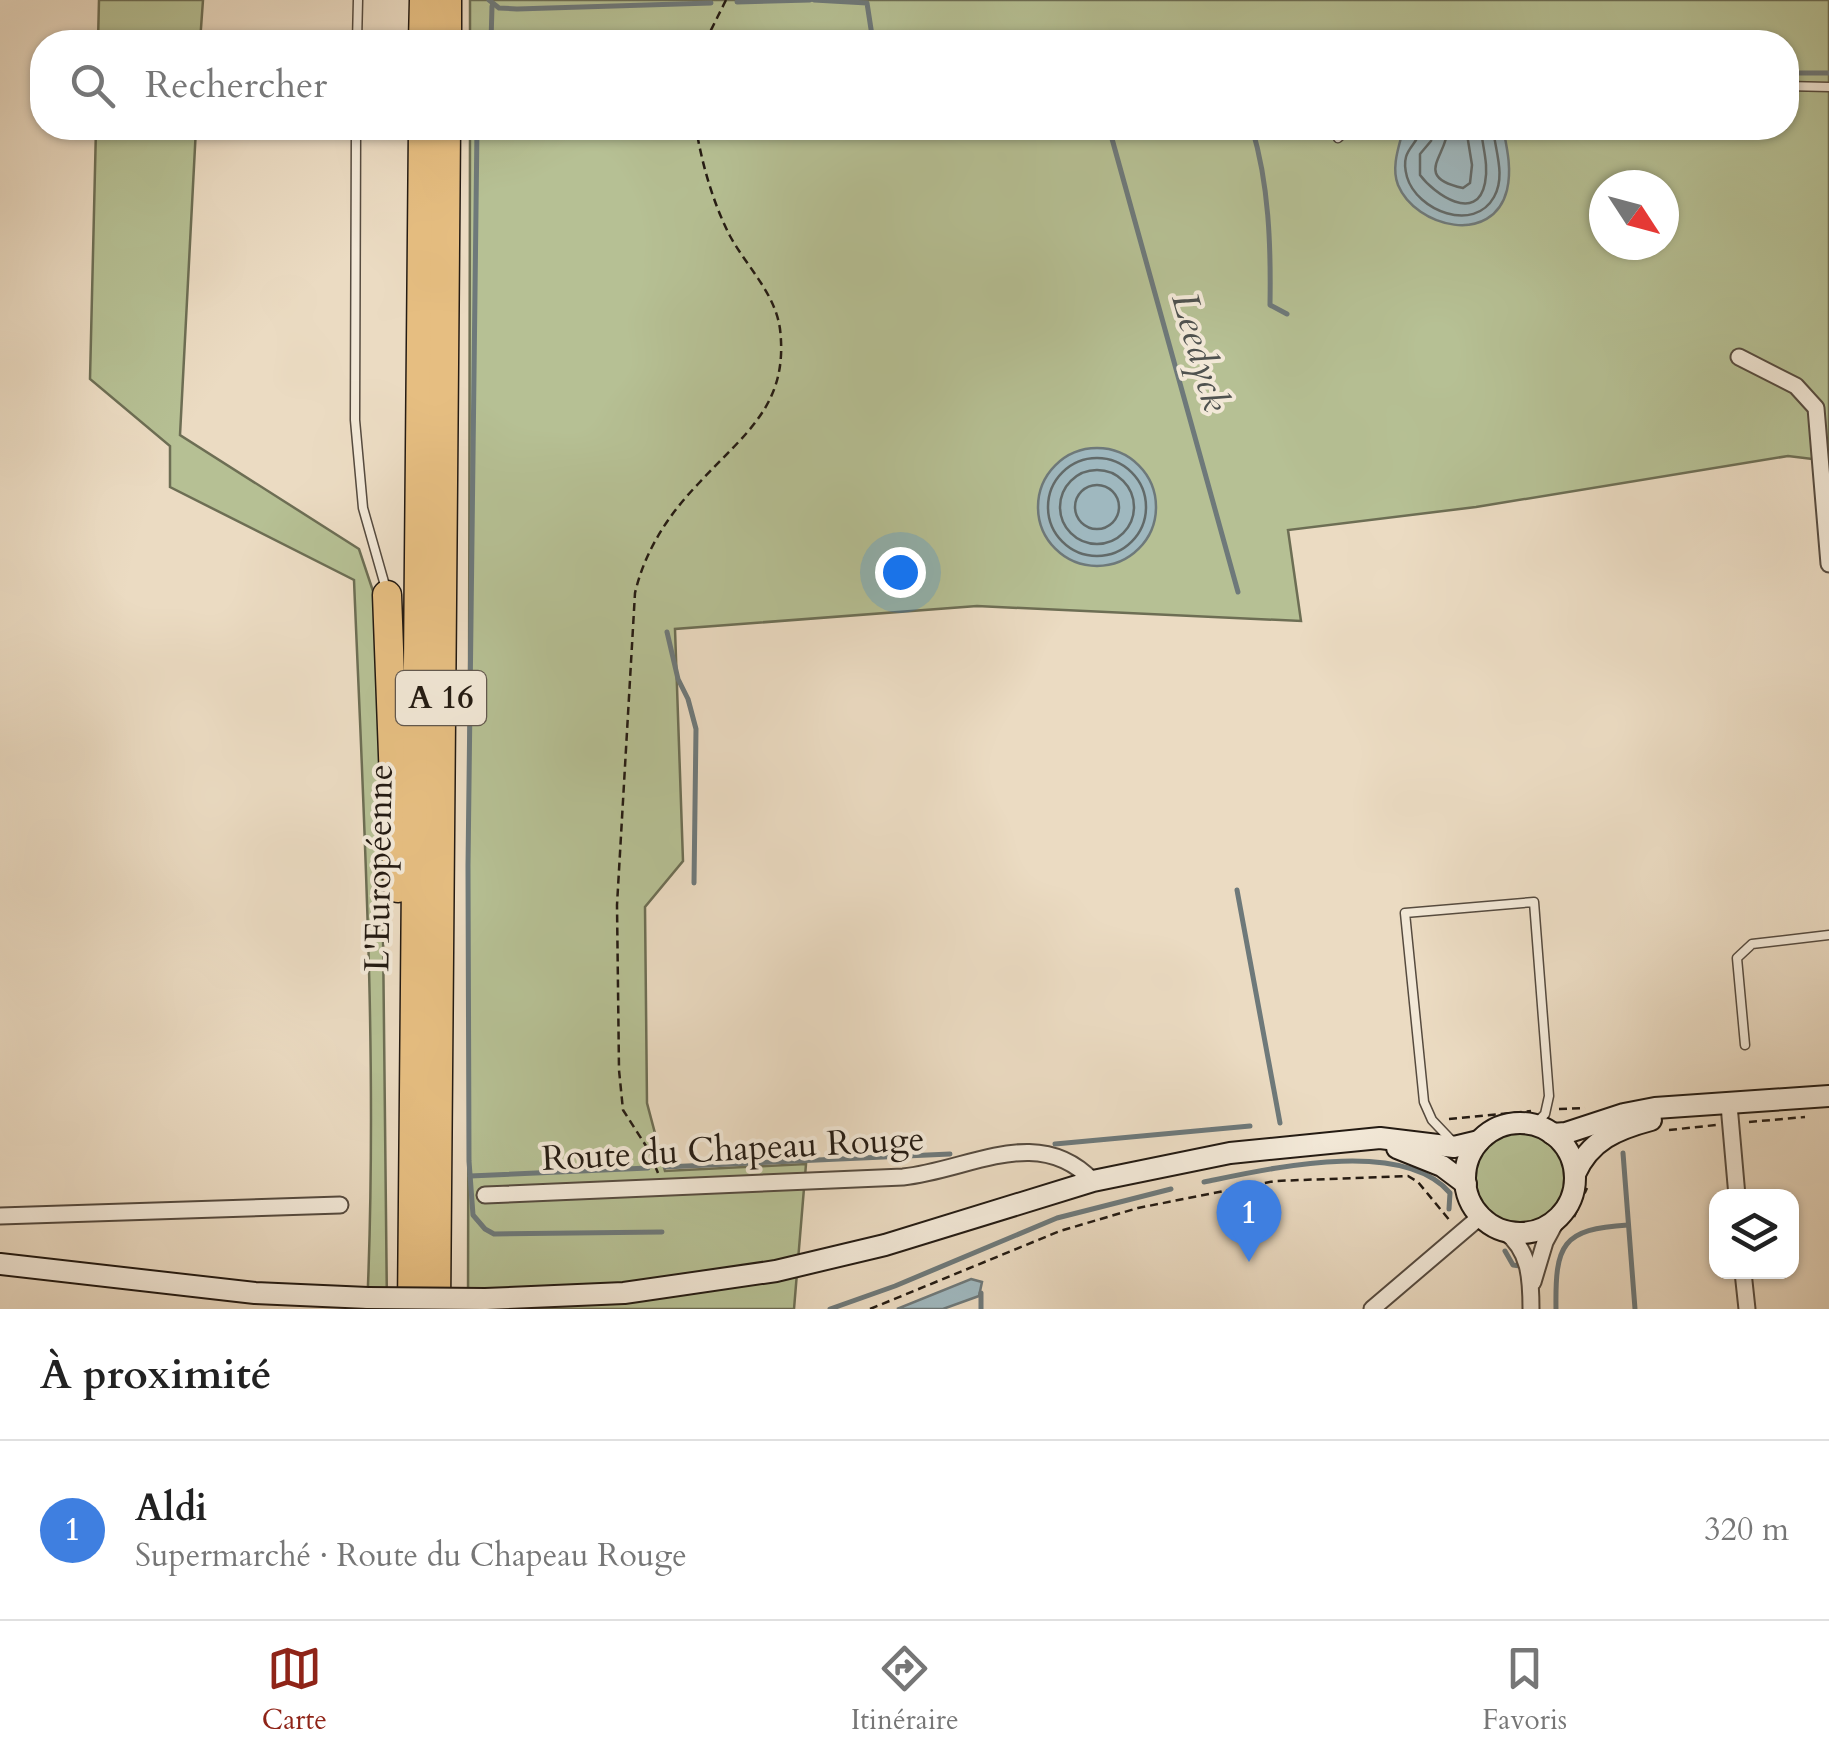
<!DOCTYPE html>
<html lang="fr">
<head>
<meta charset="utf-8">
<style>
	body { margin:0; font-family:Cardo,serif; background:#f2f2f2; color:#222 }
	.controls { position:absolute; right:30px; bottom:30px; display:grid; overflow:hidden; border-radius:20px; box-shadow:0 2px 8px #0004 }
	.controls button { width:90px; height:90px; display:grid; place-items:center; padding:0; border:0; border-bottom:2px solid #e0e0e0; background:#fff; color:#222; font:50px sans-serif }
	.compass { position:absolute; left:1589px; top:170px; width:90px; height:90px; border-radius:50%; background:#fff; box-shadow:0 2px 8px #0004; rotate:126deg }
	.you { position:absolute; left:900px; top:572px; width:35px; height:35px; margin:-25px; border:8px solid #fff; border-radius:50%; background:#1a73e8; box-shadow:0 0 0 15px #1a73e833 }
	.badge { display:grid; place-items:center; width:65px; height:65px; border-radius:50%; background:#8f2418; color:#fff; font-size:32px; font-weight:700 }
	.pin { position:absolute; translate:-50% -82px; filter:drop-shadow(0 2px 5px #0008) }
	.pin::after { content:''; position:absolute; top:52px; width:35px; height:30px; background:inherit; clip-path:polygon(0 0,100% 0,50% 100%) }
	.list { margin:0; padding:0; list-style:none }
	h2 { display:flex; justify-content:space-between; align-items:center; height:130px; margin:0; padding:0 40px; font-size:42px }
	h2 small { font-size:32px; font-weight:400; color:#767676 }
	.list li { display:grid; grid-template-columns:65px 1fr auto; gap:30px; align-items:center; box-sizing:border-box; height:180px; padding:0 40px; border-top:2px solid #e0e0e0 }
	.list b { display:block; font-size:38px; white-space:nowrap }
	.list p { margin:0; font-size:32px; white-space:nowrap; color:#767676 }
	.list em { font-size:32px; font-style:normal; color:#767676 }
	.icon { flex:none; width:55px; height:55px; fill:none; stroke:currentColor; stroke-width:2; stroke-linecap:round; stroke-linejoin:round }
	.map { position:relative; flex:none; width:1829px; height:1309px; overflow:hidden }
	.search { position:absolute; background:#fff; box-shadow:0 2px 8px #0004; left:30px; right:30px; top:30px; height:110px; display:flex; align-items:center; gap:25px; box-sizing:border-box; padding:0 35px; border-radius:40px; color:#767676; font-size:38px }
	.sheet { height:310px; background:#fff }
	nav { display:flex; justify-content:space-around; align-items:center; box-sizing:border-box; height:140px; border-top:2px solid #e0e0e0; background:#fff; font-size:28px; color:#767676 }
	nav a { display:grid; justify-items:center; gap:5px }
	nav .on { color:#8f2418 }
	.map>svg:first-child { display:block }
	.green { fill:#b6c094; stroke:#6d6e54; stroke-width:2.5; fill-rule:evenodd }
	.water { fill:#9fb8bf; stroke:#6e797a; stroke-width:2.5 }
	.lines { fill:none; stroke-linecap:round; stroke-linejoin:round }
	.shore { stroke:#626a69; stroke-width:2.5 }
	.stream { stroke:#6e797a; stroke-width:5 }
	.lane-casing { stroke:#564b3f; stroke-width:11 }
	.street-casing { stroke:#564b3f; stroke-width:19 }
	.secondary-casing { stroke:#241b13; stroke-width:24 }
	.highway-casing { stroke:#241b13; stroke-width:31 }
	.path { stroke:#241b13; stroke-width:2.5; stroke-dasharray:8 5; stroke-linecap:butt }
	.lane { stroke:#f2e8d7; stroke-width:8 }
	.street { stroke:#f2e8d7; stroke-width:15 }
	.secondary { stroke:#f2e8d7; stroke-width:20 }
	.highway { stroke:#e6be81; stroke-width:28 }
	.secondary-bridge-casing { stroke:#241b13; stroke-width:24; stroke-linecap:butt }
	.secondary-bridge { stroke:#f2e8d7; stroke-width:20 }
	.labels { text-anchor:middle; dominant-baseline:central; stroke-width:8; stroke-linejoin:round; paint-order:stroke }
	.shield { fill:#f2e8d7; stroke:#62584e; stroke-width:2.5 }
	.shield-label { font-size:32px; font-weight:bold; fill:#241b13 }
	.street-label { font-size:35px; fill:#241b13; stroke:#f2e8d7 }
	.water-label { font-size:38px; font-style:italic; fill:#4f524f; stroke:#f2e8d7 }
</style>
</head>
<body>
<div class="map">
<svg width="1829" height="1309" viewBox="0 0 1829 1309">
	<rect width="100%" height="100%" fill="#ebdbc2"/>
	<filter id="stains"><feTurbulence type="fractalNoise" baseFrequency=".002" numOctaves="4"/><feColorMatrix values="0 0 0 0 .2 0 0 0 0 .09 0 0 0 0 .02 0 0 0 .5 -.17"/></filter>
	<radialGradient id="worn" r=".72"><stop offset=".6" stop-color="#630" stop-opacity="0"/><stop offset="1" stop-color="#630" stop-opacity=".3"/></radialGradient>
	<g class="green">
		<path d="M99 0H203L200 42H98Z"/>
		<path d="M470 0H1829V461L1788 456 1476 507 1288 530 1301 621 977 606 675 629 683 861 645 907 647 1103 665 1171 806 1164 794 1309H468L470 128H1786V42H470ZM1604 185H1664V245H1604Z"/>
		<path d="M96 128H196L180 435 359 549 375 597 380 652 387 1309H367C378 1066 364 823 354 580L170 487V446L90 379Z"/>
		<circle cx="1520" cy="1178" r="45"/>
	</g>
	<g class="water">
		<path d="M1417 128H1503C1507 148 1512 169 1507 190 1493 246 1416 228 1398 185 1392 170 1397 152 1401 138Z"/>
		<circle cx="1097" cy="507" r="59"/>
		<path d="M971 1279 982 1282 979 1296 943 1309H897Z"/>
	</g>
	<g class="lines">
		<g class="shore">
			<path d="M1421 128C1418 147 1399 148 1407 177 1417 211 1474 233 1494 197 1506 176 1495 150 1493 128"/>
			<path d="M1433 128 1431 141 1420 154V175C1434 194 1477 224 1485 183 1489 164 1482 146 1481 128"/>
			<path d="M1448 128C1447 156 1412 177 1463 188L1470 183 1472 165 1466 128"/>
			<circle cx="1097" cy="507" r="49"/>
			<circle cx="1097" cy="507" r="37"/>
			<circle cx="1097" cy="507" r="22"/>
		</g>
		<g class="stream">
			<path d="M489 0 499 8 517 9 711 3"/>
			<path d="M814 0 867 3 873 42"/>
			<path d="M737 2 810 0"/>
			<path d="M491 42 492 6"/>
			<path d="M1786 73H1829"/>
			<path d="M477 128 468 866 469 1161 473 1215 485 1229 494 1234 662 1232"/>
			<path d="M1109 128 1238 592"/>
			<path d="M1252 128C1269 184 1271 246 1270 305L1287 314"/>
			<path d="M667 632 678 679 688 699 696 729 694 883"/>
			<path d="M1237 890 1280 1123"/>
			<path d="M1055 1144 1250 1126"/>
			<path d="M1623 1153 1635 1309"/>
			<path d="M665 1167 950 1154"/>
			<path d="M470 1176 648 1168"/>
			<path d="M1204 1182C1268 1169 1402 1137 1450 1193L1449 1209"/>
			<path d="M1505 1251 1513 1265 1520 1266"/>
			<path d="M981 1293V1309"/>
			<path d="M830 1309 895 1286 1057 1218 1171 1189"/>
			<path d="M1556 1309C1555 1244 1562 1229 1628 1225"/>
		</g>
		<g class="lane-casing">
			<g id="lane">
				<path d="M357 42 358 0"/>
				<path d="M1786 86 1829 87"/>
				<path d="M356 128 355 420 363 508 386 589"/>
				<path d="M1338 138 1349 128"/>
				<path d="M1745 1045 1737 958 1752 944 1829 935"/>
				<path d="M1452 1141 1432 1120 1424 1102 1405 913 1534 902 1549 1096 1545 1114 1534 1125"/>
			</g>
		</g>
		<g class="street-casing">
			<g id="street">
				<path d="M1739 357 1796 386 1816 408 1829 564"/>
				<path d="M1729 1105 1737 1196"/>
				<path d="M485 1195 903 1177C970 1170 1038 1123 1093 1181"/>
				<path d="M0 1216 340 1205"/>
				<path d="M1504 1231C1530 1250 1531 1279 1531 1309"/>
				<path d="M1743 1272 1747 1309"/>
				<path d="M1533 1282 1545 1242 1558 1218"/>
				<path d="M1372 1309 1481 1216"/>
			</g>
		</g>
		<g class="secondary-casing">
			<g id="secondary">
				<circle cx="1520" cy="1178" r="55"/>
				<path d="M1552 1134 1566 1133 1624 1114 1655 1108 1829 1096"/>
				<path d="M1397 1148 1442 1166 1466 1184"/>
				<path d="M1575 1174C1590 1140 1617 1129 1651 1120"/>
				<path d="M0 1264 255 1293 368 1298"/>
				<path d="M485 1299 624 1293 776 1271 885 1245 1093 1181 1230 1153 1380 1138 1454 1147 1479 1141"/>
			</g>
		</g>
		<g class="highway-casing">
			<g id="highway">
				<path d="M423 42 424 0"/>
				<path d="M447 42V0"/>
				<path d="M387 595 398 888"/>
				<path d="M412 1309 423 128"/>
				<path d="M436 1309 446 128"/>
			</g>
		</g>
		<g class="path">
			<path d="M705 42 726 0"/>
			<path d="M1559 1109 1585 1108"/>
			<path d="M1449 1119 1531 1111"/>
			<path d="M1749 1122 1805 1117"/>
			<path d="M1669 1130 1716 1125"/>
			<path d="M658 1173 648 1149 623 1110 619 1070 617 905 635 593C645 550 669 514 699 483 745 433 789 405 780 329 775 293 747 267 730 236 713 203 702 164 696 128"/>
			<path d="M1574 1217 1587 1188"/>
			<path d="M870 1309 1060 1231 1138 1208 1275 1181 1408 1176 1418 1182 1451 1222"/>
		</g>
		<use href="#lane" class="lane"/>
		<use href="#street" class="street"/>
		<use href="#secondary" class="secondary"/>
		<use href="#highway" class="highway"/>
		<g class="secondary-bridge-casing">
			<path id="secondary-bridge" d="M368 1298 485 1299"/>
		</g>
		<use href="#secondary-bridge" class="secondary-bridge"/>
	</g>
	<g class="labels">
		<rect class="shield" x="396" y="671" width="90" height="54" rx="8"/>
		<g class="shield-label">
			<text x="441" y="698">A 16</text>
		</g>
		<g class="street-label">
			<text transform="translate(379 868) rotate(-89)">L'Européenne</text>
			<text transform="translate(733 1149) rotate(-3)">Route du Chapeau Rouge</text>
		</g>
		<g class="water-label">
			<text transform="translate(1200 352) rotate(74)">Leedyck</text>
		</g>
	</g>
	<rect width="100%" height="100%" filter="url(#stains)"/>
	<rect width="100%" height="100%" fill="url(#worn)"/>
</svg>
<div class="controls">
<button><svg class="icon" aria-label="layers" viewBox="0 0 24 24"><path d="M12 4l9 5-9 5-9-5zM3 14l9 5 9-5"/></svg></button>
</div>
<svg class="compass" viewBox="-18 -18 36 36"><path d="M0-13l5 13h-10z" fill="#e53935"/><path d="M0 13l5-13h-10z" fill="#767676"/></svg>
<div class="you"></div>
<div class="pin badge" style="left:1249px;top:1262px;background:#3f7fe0">1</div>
<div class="search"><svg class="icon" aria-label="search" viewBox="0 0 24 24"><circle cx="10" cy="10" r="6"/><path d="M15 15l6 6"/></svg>Rechercher</div>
</div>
<section class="sheet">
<h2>À proximité<small></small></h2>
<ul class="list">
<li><span class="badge" style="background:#3f7fe0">1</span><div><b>Aldi</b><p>Supermarché · Route du Chapeau Rouge</p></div><em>320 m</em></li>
</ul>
</section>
<nav>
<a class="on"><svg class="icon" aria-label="map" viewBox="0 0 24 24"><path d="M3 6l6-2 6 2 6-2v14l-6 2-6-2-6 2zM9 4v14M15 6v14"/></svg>Carte</a>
<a><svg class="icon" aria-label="directions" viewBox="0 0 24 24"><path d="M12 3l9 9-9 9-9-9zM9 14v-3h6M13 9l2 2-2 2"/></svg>Itinéraire</a>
<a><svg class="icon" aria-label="saved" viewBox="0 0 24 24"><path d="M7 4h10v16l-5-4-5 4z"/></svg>Favoris</a>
</nav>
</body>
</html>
